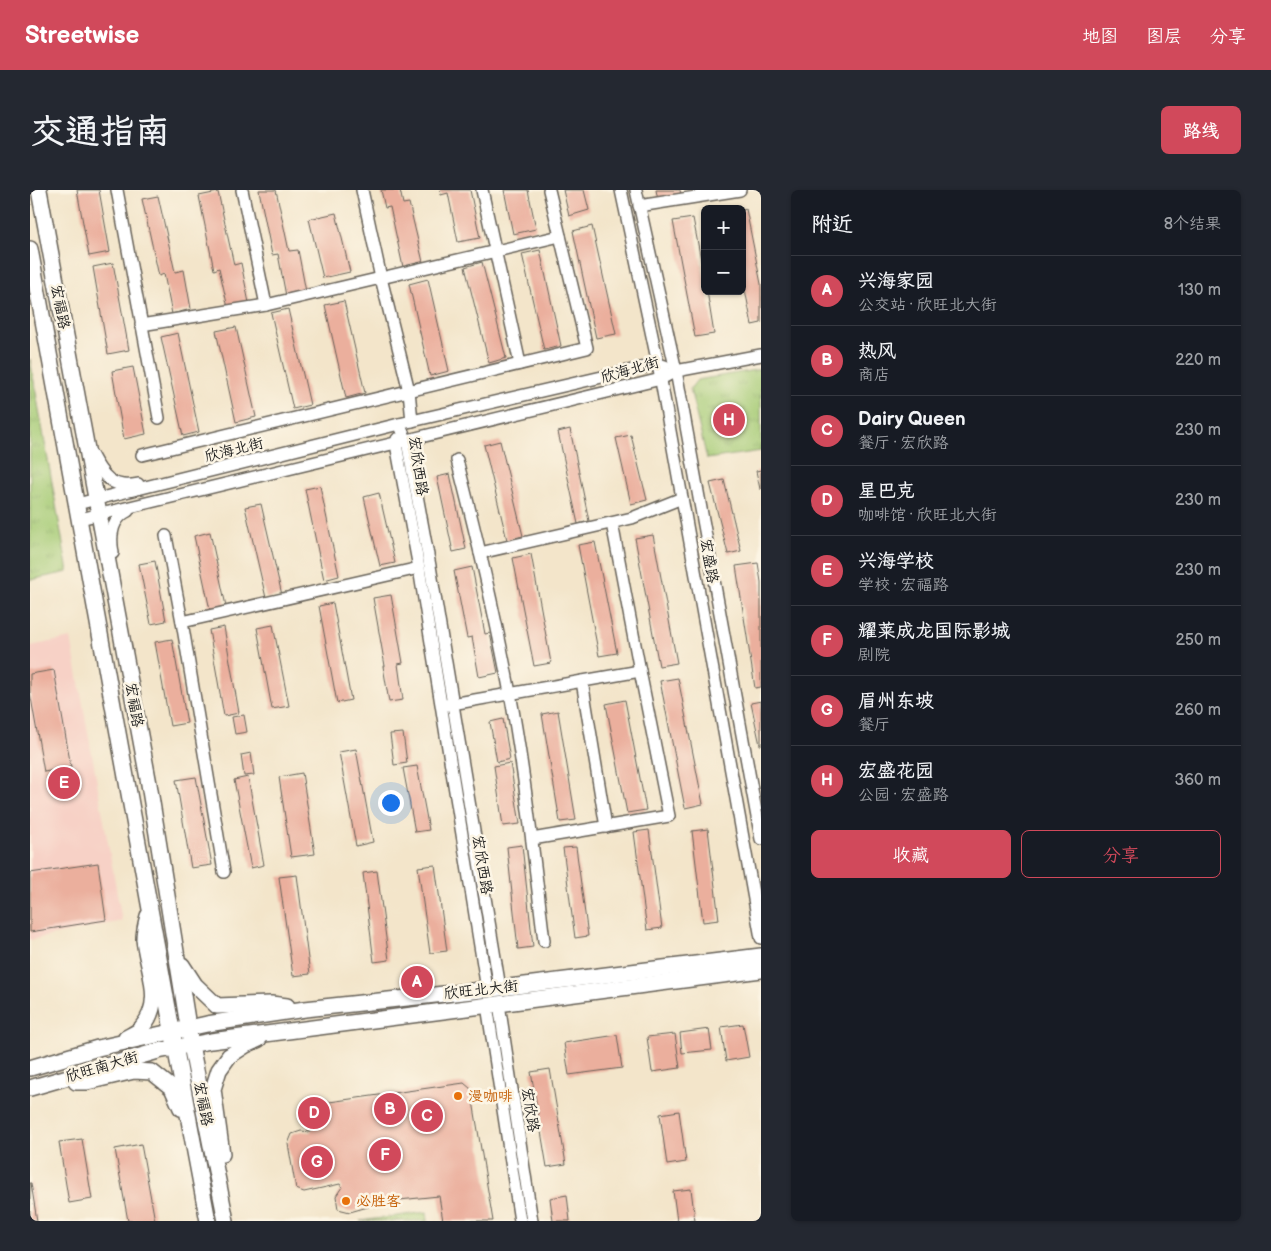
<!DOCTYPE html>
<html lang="zh">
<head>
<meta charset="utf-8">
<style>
	body { margin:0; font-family:"Balsamiq Sans","LXGW WenKai TC",sans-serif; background:#242831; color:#f1f3f6 }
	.controls { position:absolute; right:15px; top:15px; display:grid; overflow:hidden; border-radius:8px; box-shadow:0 1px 4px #0004 }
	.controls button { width:45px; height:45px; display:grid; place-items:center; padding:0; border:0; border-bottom:1px solid #363941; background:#171b24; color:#f1f3f6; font:25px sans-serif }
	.you { position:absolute; left:360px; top:612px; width:18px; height:18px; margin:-12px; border:4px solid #fff; border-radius:50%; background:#1a73e8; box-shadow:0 0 0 8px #1a73e833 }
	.badge { display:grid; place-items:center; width:32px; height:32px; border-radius:50%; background:#d1495b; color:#fff; font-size:16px; font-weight:700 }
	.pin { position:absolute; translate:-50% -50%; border:2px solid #fff; box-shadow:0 1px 5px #0006 }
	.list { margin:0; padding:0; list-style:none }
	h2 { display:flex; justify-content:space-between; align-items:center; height:65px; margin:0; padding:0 20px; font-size:21px }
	h2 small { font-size:16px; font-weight:400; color:#9ea1a6 }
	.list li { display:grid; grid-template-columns:32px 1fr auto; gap:15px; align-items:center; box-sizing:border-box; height:70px; padding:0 20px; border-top:1px solid #363941 }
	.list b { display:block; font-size:19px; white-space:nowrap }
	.list p { margin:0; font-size:16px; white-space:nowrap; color:#9ea1a6 }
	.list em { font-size:16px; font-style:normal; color:#9ea1a6 }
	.actions { display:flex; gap:10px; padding:15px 20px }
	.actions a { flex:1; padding:11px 0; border:1px solid #d1495b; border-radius:8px; text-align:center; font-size:18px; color:#d1495b }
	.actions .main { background:#d1495b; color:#fff }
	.map { position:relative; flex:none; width:731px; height:1031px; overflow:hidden; border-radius:8px }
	header { display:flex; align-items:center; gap:30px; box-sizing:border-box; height:70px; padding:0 25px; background:#d1495b; color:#fff }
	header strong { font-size:24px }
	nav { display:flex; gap:28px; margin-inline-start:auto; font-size:18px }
	.intro { display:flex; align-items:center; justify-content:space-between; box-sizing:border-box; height:120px; padding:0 30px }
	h1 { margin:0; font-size:35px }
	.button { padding:12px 22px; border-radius:8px; background:#d1495b; color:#fff; font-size:18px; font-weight:700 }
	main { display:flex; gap:30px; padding:0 30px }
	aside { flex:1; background:#171b24; border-radius:8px; box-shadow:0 1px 4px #0004 }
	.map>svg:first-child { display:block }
	.built { fill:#f7d1c6 }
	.park { fill:url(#park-tufts); stroke:#607448 }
	.building { fill:#ebaf9d }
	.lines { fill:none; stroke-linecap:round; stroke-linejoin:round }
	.minor-casing { stroke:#676259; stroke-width:14 }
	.major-casing { stroke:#676259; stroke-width:18 }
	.minor { stroke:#fff; stroke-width:11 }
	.major { stroke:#fff; stroke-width:15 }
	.food-dot { fill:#e8710a; stroke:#fcf5e5; stroke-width:2 }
	.labels { text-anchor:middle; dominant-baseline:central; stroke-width:5; stroke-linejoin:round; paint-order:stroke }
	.street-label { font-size:15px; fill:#1c1c1c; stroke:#fcf5e5 }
	.food-label { font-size:15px; fill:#c56008; stroke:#fcf5e5; text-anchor:start }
</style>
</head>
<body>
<header>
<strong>Streetwise</strong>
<nav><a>地图</a><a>图层</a><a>分享</a></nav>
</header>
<div class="intro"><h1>交通指南</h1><a class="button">路线</a></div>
<main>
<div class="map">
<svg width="731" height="1031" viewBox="0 0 731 1031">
	<defs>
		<pattern id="park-tufts" width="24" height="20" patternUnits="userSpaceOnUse" patternTransform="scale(1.25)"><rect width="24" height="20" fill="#a5cb75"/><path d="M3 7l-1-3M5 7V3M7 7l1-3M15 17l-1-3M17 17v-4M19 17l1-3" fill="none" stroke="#8dae65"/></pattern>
	</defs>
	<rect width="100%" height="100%" fill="#fcf5e5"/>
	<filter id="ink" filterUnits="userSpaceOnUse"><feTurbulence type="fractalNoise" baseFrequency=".02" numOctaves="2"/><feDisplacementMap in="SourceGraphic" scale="10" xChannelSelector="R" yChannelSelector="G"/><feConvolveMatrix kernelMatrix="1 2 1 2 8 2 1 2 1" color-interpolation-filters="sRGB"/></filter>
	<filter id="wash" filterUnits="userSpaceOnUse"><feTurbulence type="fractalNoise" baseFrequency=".0096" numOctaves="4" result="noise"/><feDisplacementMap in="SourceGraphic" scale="20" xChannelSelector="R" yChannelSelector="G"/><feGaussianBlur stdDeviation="1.12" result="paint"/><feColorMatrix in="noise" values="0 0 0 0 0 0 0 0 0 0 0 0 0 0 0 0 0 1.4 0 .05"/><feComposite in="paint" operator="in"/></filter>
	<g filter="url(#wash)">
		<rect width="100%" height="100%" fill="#f3e5ca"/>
		<path class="built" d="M41 448 92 731 0 750V456Z"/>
		<g class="park">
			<path d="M0 169 38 382 0 390Z"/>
			<path d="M731 179V261L677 269 660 199 667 190Z"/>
			<path d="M397 1022 398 1031H330Z"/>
		</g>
		<g id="blocks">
			<g class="building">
				<path d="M47 0H69L80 62 59 66Z"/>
				<path d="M229 0H246L259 61 268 60 276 102 256 106 248 64 242 65Z"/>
				<path d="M351 0H370L373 14 379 13 393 72 373 77 360 17 355 18Z"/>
				<path d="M410 0H440L450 48 428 52 418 3 411 5Z"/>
				<path d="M474 0H498L506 39 483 44Z"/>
				<path d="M533 0H554L559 20 539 26Z"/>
				<path d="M626 0H650L651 5 628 10Z"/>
				<path d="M188 2 204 75 211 73 219 113 198 118 189 78 184 80 169 6Z"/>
				<path d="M128 6 145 82 154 80 161 119 142 124 134 84 129 86 112 9Z"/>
				<path d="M716 19 731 94V133L722 135 712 84V20Z"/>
				<path d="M306 23 320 82 293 88 279 29Z"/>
				<path d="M663 28 675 91V101H677L684 144 665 147 643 31Z"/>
				<path d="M562 36 586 144 566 148 543 41Z"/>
				<path d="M510 60 531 156 514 160 492 64Z"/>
				<path d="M452 72 476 168 459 173 435 77Z"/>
				<path d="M83 73 99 160 78 164 63 77Z"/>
				<path d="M398 89 419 181 400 186 379 94Z"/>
				<path d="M314 111 335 203 316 208 295 115Z"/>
				<path d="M258 119 280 215 263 219 241 123Z"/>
				<path d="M206 137 226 227 206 232 186 141Z"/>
				<path d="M148 143 169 242 153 246 131 147Z"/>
				<path d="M103 177 116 244 94 249 82 181Z"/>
				<path d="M540 239 559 331 548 334 528 242Z"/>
				<path d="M601 245 617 310 601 314 586 248Z"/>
				<path d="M470 251 493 346 477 350 454 255Z"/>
				<path d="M731 280V299H730L726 281Z"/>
				<path d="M420 284 436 359 423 362 407 287Z"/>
				<path d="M694 290 711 361 698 364 680 293Z"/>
				<path d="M290 296 309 386 294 390 275 299Z"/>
				<path d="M349 303 365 373 350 376 334 307Z"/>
				<path d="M231 314 252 405 236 408 215 317Z"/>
				<path d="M180 342 196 416 180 420 164 346Z"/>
				<path d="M623 345 647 473 629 476 605 348Z"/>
				<path d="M565 352 587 463 569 466 548 355Z"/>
				<path d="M501 364 521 473 504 476 483 368Z"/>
				<path d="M125 371 136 431 121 434 109 374Z"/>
				<path d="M728 373 731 392V497L725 498 706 376Z"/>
				<path d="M442 377 455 444 460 443 468 483 449 487 442 447 437 448 424 381Z"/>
				<path d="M361 405 373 473 368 474 373 510 359 512 353 476H355L343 408Z"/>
				<path d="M303 413 321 510 307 513 289 416Z"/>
				<path d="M243 435 259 516 242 519 227 438Z"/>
				<path d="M194 437 209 523 194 526 179 440Z"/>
				<path d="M142 449 157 533 140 536 125 452Z"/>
				<path d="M24 480 41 577 14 582 0 502V484Z"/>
				<path d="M648 488 673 614 655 618 630 491Z"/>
				<path d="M595 510 616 620 597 623 576 514Z"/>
				<path d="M731 511V555H730L721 513Z"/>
				<path d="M528 521 546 630 530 632 512 524Z"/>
				<path d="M214 525 217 542 205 544 202 527Z"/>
				<path d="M473 529 480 569 467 572 460 532Z"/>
				<path d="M373 543 377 573 364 575 360 544Z"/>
				<path d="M326 559 343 652 326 656 309 562Z"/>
				<path d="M221 563 224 585 214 586 211 565Z"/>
				<path d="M480 573 490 634 473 636 464 576Z"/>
				<path d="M387 576 399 640 385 642 373 578Z"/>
				<path d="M272 583 285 664 261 667 249 587Z"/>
				<path d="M166 587 182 675 161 678 146 590Z"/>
				<path d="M218 587 234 675 221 678 204 590Z"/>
				<path d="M678 639 689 730 673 732 662 641Z"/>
				<path d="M619 640 632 738 617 740 604 642Z"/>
				<path d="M492 655 503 757 488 759 477 657Z"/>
				<path d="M546 657 558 746 545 748 533 658Z"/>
				<path d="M68 673 76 730 0 742V683Z"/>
				<path d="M405 675 417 761 400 763 388 677Z"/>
				<path d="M347 681 359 770 344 772 333 683Z"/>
				<path d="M267 685 280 784 263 786 249 687Z"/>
				<path d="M713 834 719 867 696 871 691 837Z"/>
				<path d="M679 839 682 860 652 863 650 843Z"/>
				<path d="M645 844 650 878 622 882 617 847Z"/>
				<path d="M587 845 592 878 539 885 534 853Z"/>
				<path d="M520 879 536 974 517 977 501 882Z"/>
				<path d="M434 893 441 899 463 1031H413L409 1006 359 1011 320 1022 308 1019 306 1006 312 997 310 994 274 1002 266 999 258 954 262 944 271 941 280 942 287 932 277 924 278 915Z"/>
				<path d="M649 921 656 972 637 975 630 924Z"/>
				<path d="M52 949 62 1009 39 1013 29 952Z"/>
				<path d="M111 954 125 1031H98L85 959Z"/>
				<path d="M0 993H1L7 1031H0Z"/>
				<path d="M661 999 665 1031H647L643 1001Z"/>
				<path d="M537 1005 540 1031H523L520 1008Z"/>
			</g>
		</g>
	</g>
	<g filter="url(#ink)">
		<use href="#blocks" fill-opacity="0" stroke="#676259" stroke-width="1"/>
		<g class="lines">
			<g class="minor-casing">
				<g id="minor">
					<path d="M87 0 129 228"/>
					<path d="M212 0 236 115"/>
					<path d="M332 0 351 88 530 46"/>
					<path d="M452 0 490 174"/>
					<path d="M591 0 628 174 731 748"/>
					<path d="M606 0 646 181 731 649"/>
					<path d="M609 16 710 0"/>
					<path d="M111 135 236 115 351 88 379 201 382 231"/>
					<path d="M369 234 377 251 400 376 470 798"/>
					<path d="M367 249 366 254 389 378 457 799"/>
					<path d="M61 264C72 285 82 300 108 294"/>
					<path d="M112 265 557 158 519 0"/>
					<path d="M427 270C447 347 465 424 480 503 495 585 504 668 514 751"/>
					<path d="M47 314 369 234 628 174 635 176"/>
					<path d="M50 329 631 189 646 181 731 165"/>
					<path d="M136 346 152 432"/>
					<path d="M83 363C80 347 81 329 98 321"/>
					<path d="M450 363 602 328 652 308"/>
					<path d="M552 491 576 637"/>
					<path d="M416 515 610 481 582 333"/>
					<path d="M502 649 639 626 610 481"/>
					<path d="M194 682 152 432 389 378"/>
					<path d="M469 814 502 1031"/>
					<path d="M457 815 490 1031"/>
				</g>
			</g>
			<g class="major-casing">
				<g id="major">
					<path d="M9 0 119 594 161 855 196 1031"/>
					<path d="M0 59 142 840 178 1031"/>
					<path d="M152 775 165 795 187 816 241 814 257 816"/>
					<path d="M96 848C101 845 109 842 112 837 135 811 117 779 114 749 114 742 116 733 118 726"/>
					<path d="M0 878 68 858 177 834 275 819 470 798 731 766"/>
					<path d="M46 892H57L104 881 122 882 142 898 151 918"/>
					<path d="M0 898 128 861 181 851 731 780"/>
					<path d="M192 964 183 899 189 880 199 866 216 855 229 849"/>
				</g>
			</g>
			<use href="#minor" class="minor"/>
			<use href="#major" class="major"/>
		</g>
	</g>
	<g class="food-dot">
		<circle cx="428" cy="906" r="5"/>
		<circle cx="316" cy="1011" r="5"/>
	</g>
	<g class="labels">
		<g class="street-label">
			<text transform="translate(30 117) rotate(79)">宏福路</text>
			<text transform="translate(600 180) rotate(-16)">欣海北街</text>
			<text transform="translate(204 260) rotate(-14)">欣海北街</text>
			<text transform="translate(388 276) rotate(82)">宏欣西路</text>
			<text transform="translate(679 371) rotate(80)">宏盛路</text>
			<text transform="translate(104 515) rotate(80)">宏福路</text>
			<text transform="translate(452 675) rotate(81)">宏欣西路</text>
			<text transform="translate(451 800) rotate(-6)">欣旺北大街</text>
			<text transform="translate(72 877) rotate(-16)">欣旺南大街</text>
			<text transform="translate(173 914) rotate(79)">宏福路</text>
			<text transform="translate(500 920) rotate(81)">宏欣路</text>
		</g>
		<g class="food-label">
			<text x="438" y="906">漫咖啡</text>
			<text x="326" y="1011">必胜客</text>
		</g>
	</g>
</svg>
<div class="controls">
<button>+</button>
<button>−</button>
</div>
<div class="you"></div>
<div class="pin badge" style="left:387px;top:792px">A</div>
<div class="pin badge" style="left:360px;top:919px">B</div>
<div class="pin badge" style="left:397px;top:926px">C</div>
<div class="pin badge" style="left:284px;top:923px">D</div>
<div class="pin badge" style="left:34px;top:593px">E</div>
<div class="pin badge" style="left:355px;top:965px">F</div>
<div class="pin badge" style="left:287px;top:972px">G</div>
<div class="pin badge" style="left:699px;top:230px">H</div>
</div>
<aside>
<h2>附近<small>8个结果</small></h2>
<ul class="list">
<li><span class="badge">A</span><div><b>兴海家园</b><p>公交站 · 欣旺北大街</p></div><em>130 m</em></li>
<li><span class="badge">B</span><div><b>热风</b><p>商店</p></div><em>220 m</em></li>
<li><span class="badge">C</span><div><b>Dairy Queen</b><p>餐厅 · 宏欣路</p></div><em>230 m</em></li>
<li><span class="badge">D</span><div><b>星巴克</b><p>咖啡馆 · 欣旺北大街</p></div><em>230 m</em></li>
<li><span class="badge">E</span><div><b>兴海学校</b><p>学校 · 宏福路</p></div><em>230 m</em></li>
<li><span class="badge">F</span><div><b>耀莱成龙国际影城</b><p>剧院</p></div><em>250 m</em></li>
<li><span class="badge">G</span><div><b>眉州东坡</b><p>餐厅</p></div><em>260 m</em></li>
<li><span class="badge">H</span><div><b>宏盛花园</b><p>公园 · 宏盛路</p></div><em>360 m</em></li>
</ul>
<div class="actions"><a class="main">收藏</a><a>分享</a></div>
</aside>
</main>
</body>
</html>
